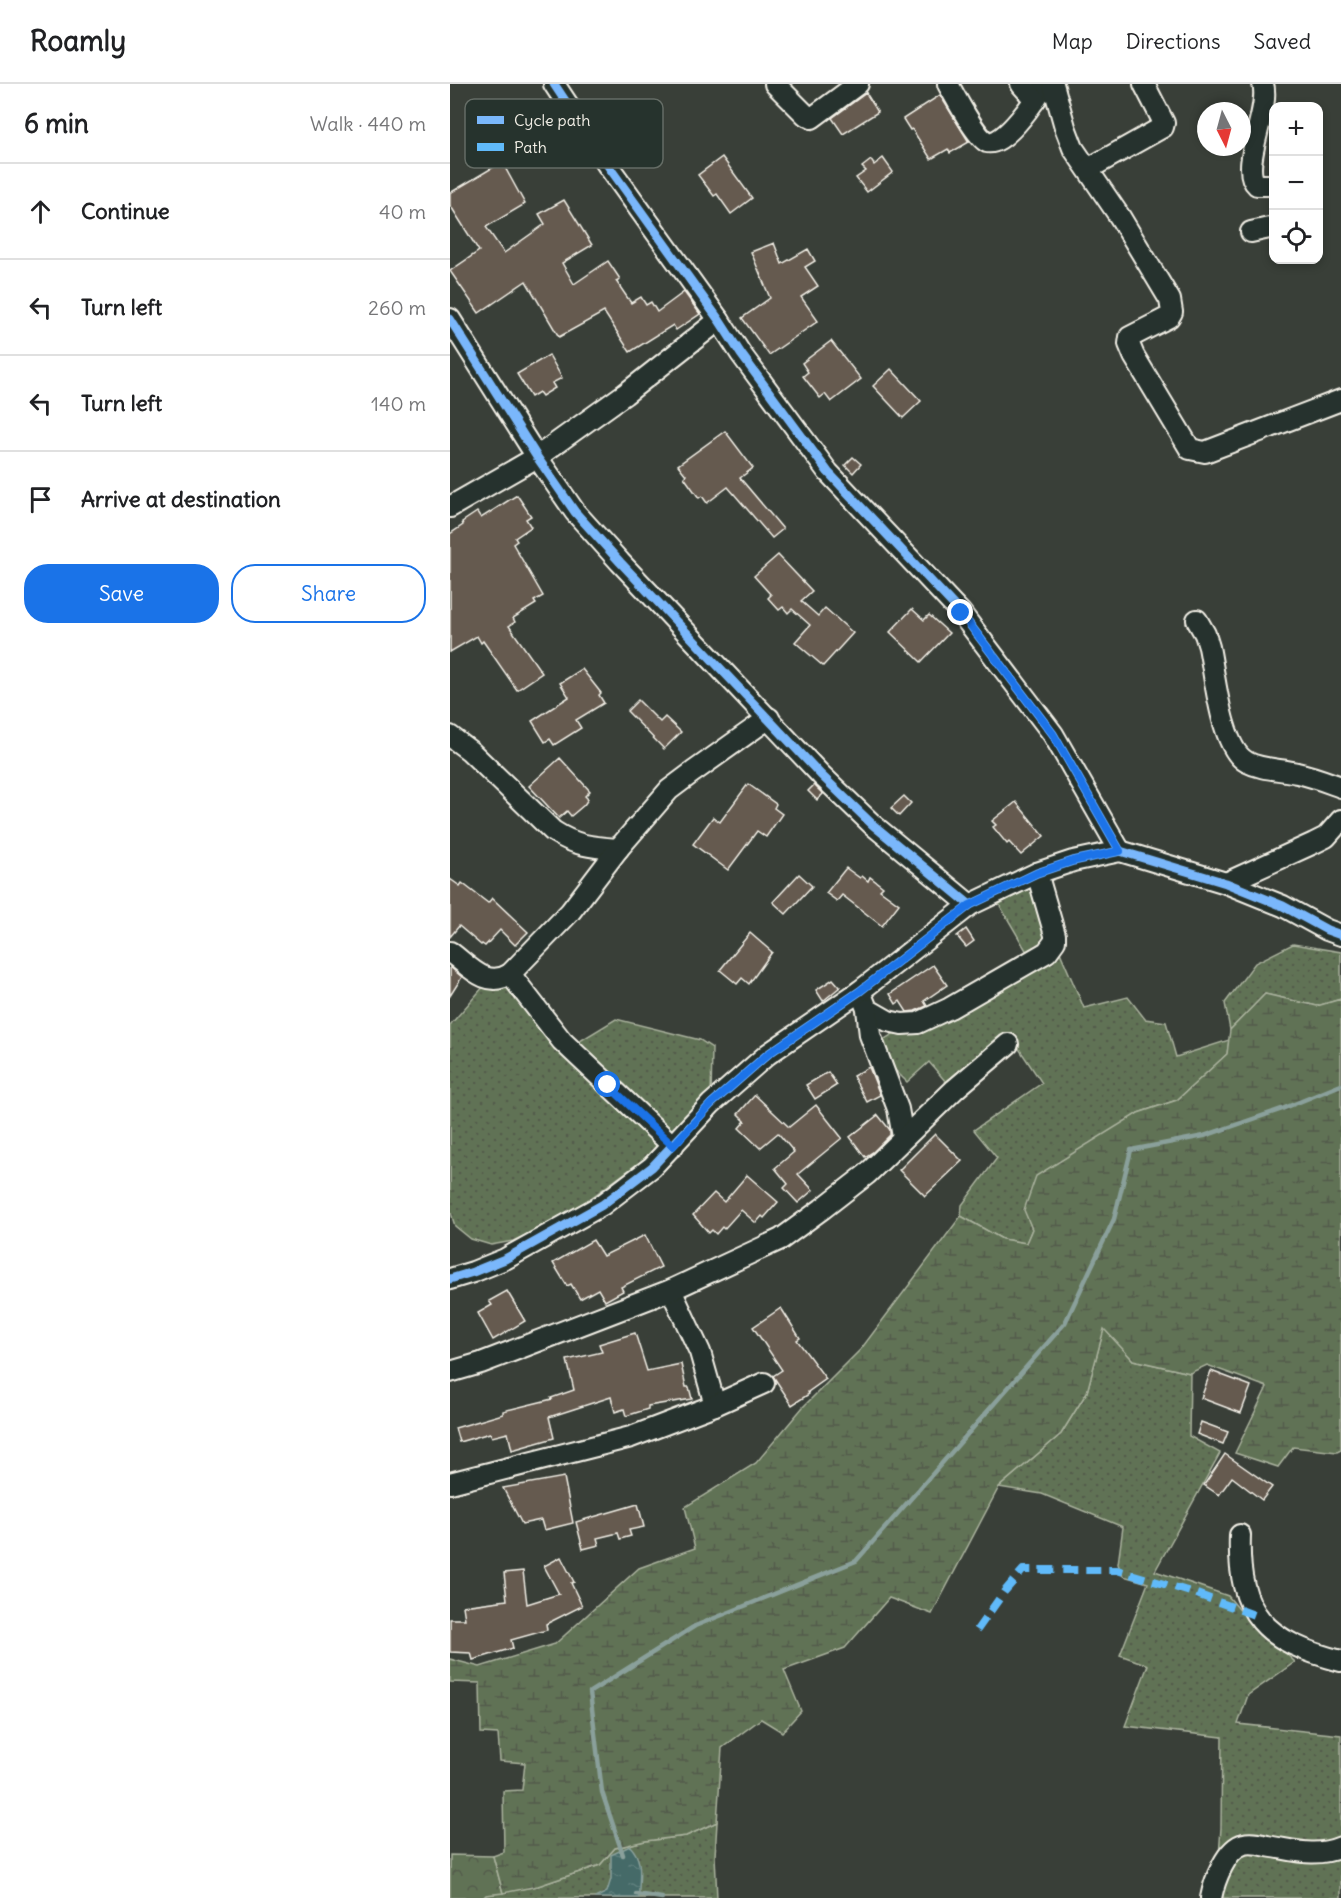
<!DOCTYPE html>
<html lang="en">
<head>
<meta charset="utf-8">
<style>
	body { margin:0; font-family:Delius,sans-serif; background:#f2f2f2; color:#202124 }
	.controls { position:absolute; right:18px; top:18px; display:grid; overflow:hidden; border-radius:12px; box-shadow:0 3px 9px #0003 }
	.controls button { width:54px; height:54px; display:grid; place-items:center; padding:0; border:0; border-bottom:2px solid #e0e0e0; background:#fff; color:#202124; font:30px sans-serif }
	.compass { position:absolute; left:747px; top:18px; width:54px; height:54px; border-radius:50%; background:#fff; box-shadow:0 3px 9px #0003; rotate:174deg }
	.stop { position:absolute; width:18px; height:18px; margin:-14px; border:4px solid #1a73e8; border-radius:50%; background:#fff }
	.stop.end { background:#1a73e8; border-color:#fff; box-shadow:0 2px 6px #0008 }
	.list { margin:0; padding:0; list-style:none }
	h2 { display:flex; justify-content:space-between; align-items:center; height:78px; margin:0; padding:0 24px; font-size:26px }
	h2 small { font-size:20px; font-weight:400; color:#757577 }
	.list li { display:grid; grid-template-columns:39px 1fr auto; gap:18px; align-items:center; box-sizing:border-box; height:96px; padding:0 24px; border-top:2px solid #e0e0e0 }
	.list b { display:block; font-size:22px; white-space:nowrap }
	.list em { font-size:20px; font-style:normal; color:#757577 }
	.actions { display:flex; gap:12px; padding:18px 24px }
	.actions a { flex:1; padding:14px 0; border:2px solid #1a73e8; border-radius:24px; text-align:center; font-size:21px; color:#1a73e8 }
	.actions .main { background:#1a73e8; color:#fff }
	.icon { flex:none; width:33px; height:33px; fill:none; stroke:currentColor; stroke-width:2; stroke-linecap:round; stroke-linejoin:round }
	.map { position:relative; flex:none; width:891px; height:1814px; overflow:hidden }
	header { display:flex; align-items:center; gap:36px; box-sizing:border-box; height:84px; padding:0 30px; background:#fff; border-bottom:2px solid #e0e0e0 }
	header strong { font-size:28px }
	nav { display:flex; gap:33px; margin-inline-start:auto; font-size:21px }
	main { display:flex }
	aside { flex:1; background:#fff }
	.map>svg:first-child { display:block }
	.grass { fill:url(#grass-dots); stroke:#aab29e; stroke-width:1.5 }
	.forest { fill:url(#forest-crowns); stroke:#aab29e; stroke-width:1.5 }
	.wetland { fill:url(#wetland-marsh); stroke:#aab29e; stroke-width:1.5 }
	.water { fill:url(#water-ripples); stroke:#8aa09b; stroke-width:1.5 }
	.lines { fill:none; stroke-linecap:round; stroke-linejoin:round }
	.stream { stroke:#8aa09b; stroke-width:4.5 }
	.building { fill:#655a50; stroke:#f4f1e8; stroke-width:1.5 }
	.minor-casing { stroke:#f4f1e8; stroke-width:24 }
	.minor { stroke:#26332d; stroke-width:20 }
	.quiet { stroke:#60bafa; stroke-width:8; stroke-dasharray:15 8; stroke-linecap:butt }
	.cycleway-casing { stroke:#26332d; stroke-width:13 }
	.cycleway { stroke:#7ab7fb; stroke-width:9 }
	.route { stroke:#1a73e8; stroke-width:8 }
	.key { fill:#26332d; stroke:#646c65; stroke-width:1.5 }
	.key-label { font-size:16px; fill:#f4f1e8 }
</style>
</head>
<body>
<header>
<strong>Roamly</strong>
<nav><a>Map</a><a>Directions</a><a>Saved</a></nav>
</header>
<main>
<aside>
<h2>6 min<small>Walk · 440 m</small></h2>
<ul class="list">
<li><svg class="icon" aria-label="ahead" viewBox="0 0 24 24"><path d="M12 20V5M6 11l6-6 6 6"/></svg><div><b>Continue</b></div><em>40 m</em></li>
<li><svg class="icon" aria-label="left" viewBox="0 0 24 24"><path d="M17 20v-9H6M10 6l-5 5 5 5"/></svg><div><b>Turn left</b></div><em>260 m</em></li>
<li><svg class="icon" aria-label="left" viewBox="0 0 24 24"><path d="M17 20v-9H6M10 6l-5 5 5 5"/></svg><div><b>Turn left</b></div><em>140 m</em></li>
<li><svg class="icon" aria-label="arrive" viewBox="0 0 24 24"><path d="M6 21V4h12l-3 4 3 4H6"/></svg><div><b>Arrive at destination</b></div></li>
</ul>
<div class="actions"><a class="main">Save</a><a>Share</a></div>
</aside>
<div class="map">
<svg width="891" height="1814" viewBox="0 0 891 1814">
	<defs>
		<pattern id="grass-dots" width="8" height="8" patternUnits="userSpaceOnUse" patternTransform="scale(1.5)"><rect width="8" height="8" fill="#607254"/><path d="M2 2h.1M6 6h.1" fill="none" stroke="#535b4c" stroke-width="1.8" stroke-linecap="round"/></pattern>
		<pattern id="forest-crowns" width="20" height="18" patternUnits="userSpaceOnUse" patternTransform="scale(1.5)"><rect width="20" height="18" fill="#607254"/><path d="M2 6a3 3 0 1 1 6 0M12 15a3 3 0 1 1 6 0" fill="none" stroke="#535b4c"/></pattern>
		<pattern id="wetland-marsh" width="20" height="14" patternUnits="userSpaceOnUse" patternTransform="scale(1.5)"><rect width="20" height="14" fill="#607254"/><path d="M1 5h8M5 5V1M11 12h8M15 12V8" fill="none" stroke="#535b4c"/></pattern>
		<pattern id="water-ripples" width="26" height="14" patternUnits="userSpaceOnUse" patternTransform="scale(1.5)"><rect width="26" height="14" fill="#446a68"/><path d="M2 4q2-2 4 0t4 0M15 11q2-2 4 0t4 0" fill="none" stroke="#60807e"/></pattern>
	</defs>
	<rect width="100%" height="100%" fill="#393f38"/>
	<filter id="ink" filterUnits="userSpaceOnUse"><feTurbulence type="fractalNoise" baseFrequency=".0167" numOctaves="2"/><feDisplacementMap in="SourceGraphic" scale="12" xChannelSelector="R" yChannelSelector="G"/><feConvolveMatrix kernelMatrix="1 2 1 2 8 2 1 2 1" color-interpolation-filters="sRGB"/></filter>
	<g filter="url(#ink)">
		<g class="grass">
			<path d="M582 803 634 924 678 913 695 935 716 938 726 973 779 956 777 970 727 1016 688 1029 575 1126 582 1145 576 1159 552 1155 511 1132 512 1121 547 1074 524 1046 592 999 562 954 537 966 496 998 479 978 457 998 444 985 433 956 577 868 549 820Z"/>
			<path d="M843 860 891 868V915L867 922 815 910 780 946 775 919 805 879Z"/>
			<path d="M41 894 59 896 112 968 166 935 250 956 262 964 261 1012 195 1074 115 1133 63 1157 41 1161 21 1155 5 1142 0 1126V941Z"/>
			<path d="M654 1244 683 1276 740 1289 739 1352 770 1369 705 1487 778 1512 793 1530 845 1578 798 1611 788 1640 891 1651V1814H766L771 1744 772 1653 675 1642 698 1581 670 1571 698 1499 673 1492 668 1480 673 1443 592 1410 549 1403 611 1350 637 1308Z"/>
			<path d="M267 1738 265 1772 267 1814H33L36 1811 88 1802 150 1781 165 1764 195 1757 236 1752Z"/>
		</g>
		<path class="forest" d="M0 1771 43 1772 53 1809 36 1811 33 1814H0Z"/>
		<path class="wetland" d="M815 910 867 922 891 915V1366L887 1368 843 1363 828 1383 785 1369 817 1303 757 1281 740 1289 683 1276 654 1245 637 1308 611 1350 549 1403 482 1530 439 1514 395 1564 334 1586 351 1627 332 1648 311 1635 272 1664 267 1738 236 1752 195 1757 165 1764 150 1781 88 1802 53 1809 43 1772 54 1768 53 1707 72 1706 75 1679 50 1677 48 1650 31 1649 30 1599 0 1598V1575L30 1583 105 1560 189 1484 245 1464 235 1423 306 1379 353 1323 411 1265 511 1132 552 1155 576 1159 582 1145 574 1126 586 1092 688 1029 727 1016 777 970 780 946Z"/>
		<path class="water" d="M180 1762C195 1778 188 1794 189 1814H145L157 1808 161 1795V1771Z"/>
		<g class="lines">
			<g class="stream">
				<path d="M173 1771 152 1708 140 1608 245 1542 406 1477 615 1239 664 1135 681 1066 754 1052 832 1025 891 1001"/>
				<path d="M186 1810 212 1814"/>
			</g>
		</g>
		<g class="building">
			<path d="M416 9 428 28 393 50 382 34Z"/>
			<path d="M490 11 519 58 500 69 498 65 481 75 462 45 460 46 453 35Z"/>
			<path d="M272 73 302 114 281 130 267 110 264 112 248 91Z"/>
			<path d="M433 74 443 88 417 108 406 94 416 87 412 83 421 76 424 81Z"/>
			<path d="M52 78 75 120 36 143 54 169 95 140 89 130 114 116 142 161 112 179 124 200 158 177 170 195 166 197 181 219 191 213 196 221 201 218 207 228 234 208 250 230 226 246 223 241 180 268 154 228 109 253 76 197 29 229 0 187 29 167 0 121V109Z"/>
			<path d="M324 159 332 180 358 165 365 177 355 183 368 202 351 213 368 237 319 271 292 234 320 214 301 168Z"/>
			<path d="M381 257 411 295 381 318 375 310 370 314 353 292 358 288 352 279Z"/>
			<path d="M99 271 112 294 102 299 105 304 92 312 89 308 81 313 67 290Z"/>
			<path d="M441 285 471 317 453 334 423 302Z"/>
			<path d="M275 347 303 384 290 394 333 445 322 454 278 403 257 419 252 412 249 414 234 393 236 391 228 381Z"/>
			<path d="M403 373 411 380 403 389 395 381Z"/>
			<path d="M67 411 81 432 76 435 81 443 65 454 67 457 63 460 93 512 84 517 86 520 63 534 65 538 59 542 92 589 67 606 33 557 31 559 27 552 0 568V450L13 441 12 438 27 428 31 434Z"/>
			<path d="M328 471 362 507 351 517 368 532 375 524 403 549 373 582 345 558 360 541 342 525 338 529 333 523 329 526 318 514 321 511 304 492Z"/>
			<path d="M462 525 474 536 479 531 499 549 471 578 440 548Z"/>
			<path d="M132 585 151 609 149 611 154 619 126 636 131 644 104 661 100 655 95 658 82 637 119 613 110 599Z"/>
			<path d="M188 616 210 638 215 633 231 648 214 665 177 627Z"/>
			<path d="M110 674 140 707 135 712 138 715 134 721 121 732 117 727 109 734 79 702Z"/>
			<path d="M298 700 326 720 324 724 332 730 316 753 307 747 278 786 243 760 263 733 270 738Z"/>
			<path d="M364 701 373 710 367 716 358 707Z"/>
			<path d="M454 712 461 719 449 732 441 724Z"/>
			<path d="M566 718 594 752 571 771 559 758 557 760 543 743 546 741 542 737Z"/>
			<path d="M396 784 410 794 412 792 418 797 420 793 433 803 430 806 449 820 432 842 392 811 387 817 376 809Z"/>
			<path d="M349 790 362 802 336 830 323 818Z"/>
			<path d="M0 795 10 802 12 799 38 819 42 814 78 848 65 861 50 846 35 862 32 860 31 861 9 842 0 853Z"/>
			<path d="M516 845 524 857 516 863 507 852Z"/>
			<path d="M300 849 322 868 299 900 292 894 287 900 270 886Z"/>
			<path d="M483 881 497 901 474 917 477 922 465 927 457 928 450 917 446 920 440 910Z"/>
			<path d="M0 883 12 893 0 912Z"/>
			<path d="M383 895 390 903 373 917 366 906Z"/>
			<path d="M419 983 430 1011 417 1018 403 992Z"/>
			<path d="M378 988 387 1001 365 1015 356 1001Z"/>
			<path d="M305 1011 339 1043 366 1021 392 1054 348 1090 363 1106 348 1119 334 1104 338 1100 325 1084 344 1068 328 1049 310 1064 289 1044 295 1037 288 1030Z"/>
			<path d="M428 1031 440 1046V1051L423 1068 415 1073 400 1053Z"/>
			<path d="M485 1050 512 1077 475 1112 449 1086Z"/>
			<path d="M297 1091 328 1118 314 1134 312 1132 306 1139 291 1126 274 1145 272 1143 266 1150 262 1146 259 1149 243 1131 264 1109 274 1118Z"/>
			<path d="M195 1151 211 1183 171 1203 173 1207 155 1217 148 1205 130 1215 121 1200 117 1202 103 1179 143 1156 153 1172Z"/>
			<path d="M57 1207 75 1237 43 1256 28 1229 42 1221 39 1217Z"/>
			<path d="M331 1224 350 1254 347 1256 376 1295 358 1308 359 1310 342 1321 323 1292 332 1286 303 1243Z"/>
			<path d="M185 1249 197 1287 231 1280 236 1303H239L242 1315 198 1322V1325L176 1332 174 1325 165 1328 161 1313 99 1333 104 1354 62 1366 58 1349 42 1353 40 1349 9 1358 5 1344 53 1330V1327L102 1315 101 1314 124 1306 117 1276 152 1268 149 1260Z"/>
			<path d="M761 1287 801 1302 791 1329 751 1314Z"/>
			<path d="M751 1338 778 1348 773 1360 747 1350Z"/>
			<path d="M775 1370 822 1403 812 1416 782 1393 769 1411 754 1401Z"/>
			<path d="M114 1393 123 1439 94 1446 91 1436 72 1440 53 1404Z"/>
			<path d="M188 1420 194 1443 179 1446 181 1452 170 1455 168 1449 147 1454 149 1461 133 1465 126 1438Z"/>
			<path d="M111 1473 124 1498 121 1499 132 1522 96 1540 97 1546 61 1556 63 1564 23 1576 21 1569 0 1568V1535H15L13 1522 57 1516 54 1489 73 1487 77 1520 109 1510 94 1482Z"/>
		</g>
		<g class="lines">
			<g class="minor-casing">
				<g id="minor">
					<path d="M104 0 159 83 269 236 291 270 378 388 511 529 603 650 670 767"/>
					<path d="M325 0 356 31 362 34 408 0"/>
					<path d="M498 0C504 11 527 54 537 58 555 63 587 13 595 0"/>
					<path d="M571 0 585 16"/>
					<path d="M603 0 615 43 623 64 670 133 720 216 722 228 719 233 680 253 679 260 684 272 740 365 755 368 891 316"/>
					<path d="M813 0C821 25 788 85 807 101H824"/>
					<path d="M638 85 713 43 714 39 694 0"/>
					<path d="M801 148 824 143"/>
					<path d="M0 235 87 373 125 428 170 478 371 691 423 741 520 821"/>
					<path d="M0 423 87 373 175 310 269 236"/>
					<path d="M747 536 755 550 759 563C765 591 771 665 797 678 812 686 831 685 847 689 862 692 877 698 891 703"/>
					<path d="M0 652 20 667 103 747C126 762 141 763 168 765"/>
					<path d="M776 799 864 759 876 753 891 736"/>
					<path d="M0 868C19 882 36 905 60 890L120 828 168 765 219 706 243 688 319 634"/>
					<path d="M60 890 112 957 223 1062"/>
					<path d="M410 907 417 925 438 937 452 940 468 939 500 924 597 868 605 857V851L587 789"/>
					<path d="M417 925 420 951 448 1025 453 1053"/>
					<path d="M0 1195 23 1188 55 1175 152 1121 202 1083 261 1020 318 970 410 907 520 821 587 789 623 777 670 767 776 799 833 822 877 846 891 851"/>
					<path d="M221 1206 250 1268 265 1321"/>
					<path d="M0 1288 31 1279 221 1206 331 1155 372 1125 417 1090 505 1005 558 960"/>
					<path d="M0 1399 181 1353 265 1321 314 1299"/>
					<path d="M790 1451C787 1531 816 1558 891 1577"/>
					<path d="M761 1814C764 1798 776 1764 794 1760 801 1758 810 1760 817 1762 844 1766 865 1774 891 1763"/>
				</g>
			</g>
			<use href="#minor" class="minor"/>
			<path class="quiet" d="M527 1546 554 1508 573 1486H667L744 1509 807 1532"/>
			<g class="cycleway-casing">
				<g id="cycleway">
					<path d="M104 0 159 83 269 236 291 270 378 388 511 529 603 650 670 767"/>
					<path d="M0 235 87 373 125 428 170 478 371 691 423 741 520 821"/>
					<path d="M0 1195 23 1188 55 1175 152 1121 202 1083 261 1020 318 970 410 907 520 821 587 789 623 777 670 767 776 799 833 822 877 846 891 851"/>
				</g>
			</g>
			<use href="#cycleway" class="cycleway"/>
		</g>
	</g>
	<g class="lines" filter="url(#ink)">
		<path class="route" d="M158 1001 223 1062 261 1020 318 970 410 907 520 821 587 789 623 777 670 767 603 650 511 529"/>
	</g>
	<rect x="15" y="15" width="198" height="69" rx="9" class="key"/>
	<rect x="27" y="32" width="27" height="8" fill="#7ab7fb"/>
	<rect x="27" y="59" width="27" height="8" fill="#60bafa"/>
	<g class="key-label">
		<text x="64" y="42">Cycle path</text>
		<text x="64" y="69">Path</text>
	</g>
</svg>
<div class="controls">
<button>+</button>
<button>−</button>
<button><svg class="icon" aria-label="locate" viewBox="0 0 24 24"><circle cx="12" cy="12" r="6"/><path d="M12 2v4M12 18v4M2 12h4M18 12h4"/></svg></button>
</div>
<svg class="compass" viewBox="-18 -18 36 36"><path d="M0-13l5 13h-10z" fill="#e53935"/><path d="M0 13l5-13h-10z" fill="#757577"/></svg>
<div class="stop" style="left:158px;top:1001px"></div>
<div class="stop end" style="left:511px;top:529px"></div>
</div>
</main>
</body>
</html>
